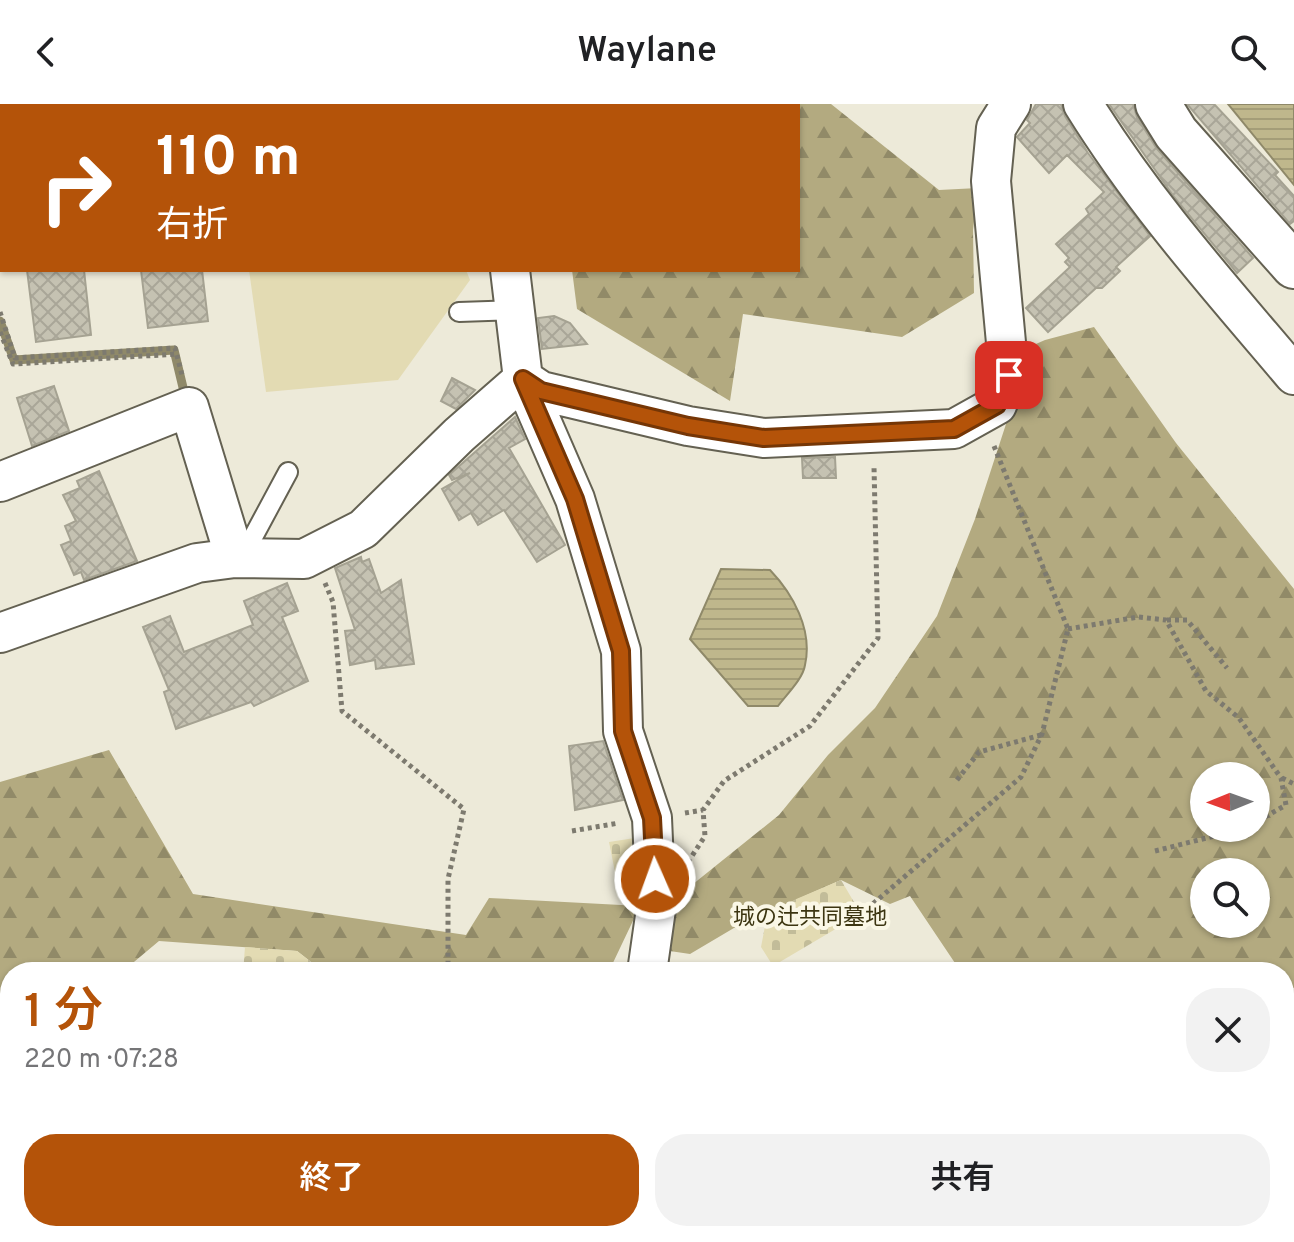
<!DOCTYPE html>
<html lang="ja">
<head>
<meta charset="utf-8">
<style>
	body { margin:0; font-family:Overpass,"Noto Sans JP",sans-serif; background:#f2f2f2; color:#202124; height:100vh; display:flex; flex-direction:column; font-size:30px; white-space:nowrap }
	* { box-sizing:border-box; margin:0 }
	p { font-size:26px; color:#757577 }
	.icon { flex:none; width:44px; height:44px; fill:none; stroke:currentColor; stroke-width:2; stroke-linecap:round; stroke-linejoin:round }
	.map { position:relative; flex:1; overflow:hidden }
	.panel { position:absolute; left:0px; top:858px; width:1294px; height:280px; display:flex; flex-direction:column; background:#fff; border-radius:32px 32px 0 0; box-shadow:0 2px 6px #0004 }
	.panel>* { flex:none }
	.banner { position:absolute; left:0px; top:0px; width:800px; height:168px; box-shadow:0 2px 6px #0004; background:#b45309; color:#fff; overflow:hidden }
	.needle { width:52px; rotate:269deg }
	.tools { position:absolute; left:1190px; top:658px; display:grid; gap:16px }
	.tools a { display:grid; place-items:center; width:80px; height:80px; border-radius:50%; background:#fff; box-shadow:0 2px 6px #0004; font-size:40px }
	.pin { position:absolute; display:grid; place-items:center; width:68px; height:68px; color:#fff; margin:-34px; border-radius:16px; box-shadow:0 4px 12px #0006 }
	.me { position:absolute; width:88px; margin:-44px; rotate:358deg; stroke-linejoin:round; filter:drop-shadow(0 0 6px #0008) }
	.turn { display:flex; align-items:center; gap:28px; height:168px; padding:0 24px; font-size:36px }
	.turn .icon { width:104px; height:104px; stroke-width:2.5 }
	.turn b { display:block; font-size:56px; line-height:68px }
	.round { display:grid; place-items:center; flex:none; width:84px; height:84px; border-radius:32px; background:#f2f2f2 }
	.headline { display:flex; align-items:center; justify-content:space-between; height:136px; padding:0 24px }
	h1 { font-size:48px; font-weight:600; line-height:60px; color:#b45309 }
	.button { display:flex; gap:16px; margin-top:auto; padding:16px 24px }
	.button a { flex:1; height:92px; border-radius:32px; background:#b45309; color:#fff; font-size:32px; font-weight:600; line-height:92px; text-align:center }
	.button a+a { background:#f2f2f2; color:#202124 }
	header { display:flex; justify-content:space-between; align-items:center; height:104px; padding:0 24px; background:#fff; font-size:36px; font-weight:600 }
	.map>svg:first-child { display:block }
</style>
</head>
<body>
<header><svg class="icon" aria-label="back" viewBox="0 0 24 24"><path d="M15 5l-7 7 7 7"/></svg>Waylane<svg class="icon" aria-label="search" viewBox="0 0 24 24"><circle cx="10" cy="10" r="6"/><path d="M15 15l6 6"/></svg></header>
<div class="map">
<svg width="1294" height="1138" viewBox="0 0 1294 1138">
	<defs>
		<pattern id="forest-firs" width="22" height="20" patternUnits="userSpaceOnUse" patternTransform="scale(2)"><rect width="22" height="20" fill="#b3aa80"/><path d="M5 1l3.5 6h-7zM16 11l3.5 6h-7z" fill="#918a68"/></pattern>
		<pattern id="cemetery-stones" width="16" height="16" patternUnits="userSpaceOnUse" patternTransform="scale(2)"><rect width="16" height="16" fill="#e3dbb3"/><path d="M2 7V4a2 2 0 0 1 4 0v3zM10 15v-3a2 2 0 0 1 4 0v3z" fill="#c2bc99"/></pattern>
		<pattern id="water-rules" width="6" height="5" patternUnits="userSpaceOnUse" patternTransform="scale(2)"><rect width="6" height="5" fill="#bfb78c"/><path d="M0 2.5h6" fill="none" stroke="#a49d78"/></pattern>
		<pattern id="building-cross-hatch" width="8" height="8" patternUnits="userSpaceOnUse" patternTransform="scale(2)"><rect width="8" height="8" fill="#c5c2b2"/><path d="M0 0l8 8M0 8l8-8" fill="none" stroke="#a9a698"/></pattern>
	</defs>
	<rect width="100%" height="100%" fill="#edead9"/>
	<path fill="url(#forest-firs)" fill-rule="evenodd" d="M548,0H831L939,86L978,84L973,126L974,189L902,233L743,210L730,297L577,205L572,166H798V2Z
		M1094,223L1176,339L1294,485V884H1284V868H961L910,792L890,800L841,776L739,821L690,850L663,846L667,801L779,711L828,651L875,604L937,512L975,415L1024,265L1020,247L1045,236ZM1204,672H1256V724H1204ZM1204,768H1256V820H1204Z
		M109,646L193,790L466,831L489,794L640,802L611,863L569,868H324L297,847L159,837L122,868H10V914L0,916V678Z
		M92,1128H436L433,1138H80Z"/>
	<path fill="url(#cemetery-stones)" d="M641,733L648,782L619,788L609,738Z
		M841,776L861,810L773,862L761,843L766,817L794,796Z
		M245,843L297,847L324,868H243Z"/>
	<path fill="#e3dbb3" d="M249,166H466L470,176L398,276L266,288Z"/>
	<path fill="url(#water-rules)" stroke="#8f8969" stroke-width="2" d="M1228,0H1294V81Z
		M721,465L770,466C793,490 813,526 805,561C803,575 786,591 778,602H748L690,535Z
		M1294,996V1138H985L1003,1128H1284V997Z"/>
	<g fill="none" stroke-linecap="round" stroke-linejoin="round">
		<path stroke="#8f8969" stroke-width="9" d="M0,217L14,256L174,246L186,296"/>
	</g>
	<path fill="url(#building-cross-hatch)" stroke="#a5a292" stroke-width="2" d="M1036,0H1061L1065,12L1088,49L1150,132L1116,163L1120,167L1102,184H1096L1048,228L1026,204L1070,163L1065,158L1069,154L1056,140L1089,110L1086,105L1104,88L1067,51L1049,69L1017,33L1030,19L1027,16Z
		M1109,0H1133L1137,13L1157,45L1253,154L1237,169L1174,93Z
		M1187,0H1214L1278,68L1275,71L1294,92V117L1290,120Z
		M27,166H84L91,231L36,238Z
		M141,166H202L208,217L148,224Z
		M554,212L570,219L587,240L542,245L538,214Z
		M452,274L475,286L456,305L441,297Z
		M54,282L69,327L32,342L17,294Z
		M515,313L525,335L509,344L565,441L537,458L504,406L478,421L471,409L459,416L442,385L470,369L452,376L449,371Z
		M835,353L836,374H803L802,354Z
		M99,367L137,457L84,476L81,468L74,471L61,441L71,437L65,422L76,417L63,391L80,384L77,377Z
		M361,453L362,458L369,455L381,489L401,476L414,560L376,565L375,556L350,561L345,527L355,526L335,464Z
		M287,479L298,507L282,513L308,577L254,602L251,598L176,625L164,588L169,586L143,523L170,512L184,548L253,521L244,497Z
		M603,637L623,696L575,706L569,642Z"/>
	<g fill="none" stroke-linecap="round" stroke-linejoin="round">
		<defs>
			<path id="service" d="M459,208L516,206
				M237,452L252,435L288,368"/>
			<path id="minor" d="M462,0L463,2
				M1083,0C1145,100 1218,181 1294,271
				M510,166L523,275L575,395L621,547L623,627L652,714L656,805L647,868
				M523,275L541,287L688,322L764,334L954,325L997,301L1009,271L991,77L996,24L1011,0
				M0,378L189,303L235,454
				M0,529L197,459L235,454L304,455L363,425L459,331L523,275
				M70,1138L80,1128
				M566,1138L592,1128"/>
			<path id="secondary" d="M1158,0L1176,29L1294,162
				M1284,926L1294,923
				M845,1138L860,1128"/>
		</defs>
		<use href="#service" stroke="#646152" stroke-width="22"/>
		<use href="#minor" stroke="#646152" stroke-width="42"/>
		<use href="#secondary" stroke="#646152" stroke-width="48"/>
		<path stroke="#7d7a6f" stroke-width="5" stroke-dasharray="4 4" stroke-linecap="butt" d="M0,208L15,254L175,244L182,271
			M0,228L13,260L177,250
			M325,479L333,498L342,607L464,705L448,775V868
			M1167,516H1187L1227,564
			M1068,525L1138,513L1166,516L1206,587L1239,614L1281,674L1286,701L1256,718
			M1282,674L1294,680
			M957,676L979,648L1041,631
			M685,709L703,706
			M572,727L619,719
			M1155,747L1246,724
			M688,758L705,732L703,706L724,677L810,622L878,534L874,363
			M861,810L1021,673L1042,630L1068,525L994,342
			M630,1133L655,1128
			M623,1137H628L631,1128
			M227,1138L230,1128"/>
		<use href="#service" stroke="#fff" stroke-width="18"/>
		<use href="#minor" stroke="#fff" stroke-width="38"/>
		<use href="#secondary" stroke="#fff" stroke-width="44"/>
	</g>
	<g fill="none" stroke-linecap="round" stroke-linejoin="round">
		<defs>
			<path id="route" d="M655,775L652,714L623,627L621,547L575,395L523,275L541,287L688,322L764,334L954,325L997,301L1009,271"/>
		</defs>
		<use href="#route" stroke="#753606" stroke-width="20"/>
		<use href="#route" stroke="#b45309" stroke-width="14"/>
	</g>
	<g text-anchor="middle" dominant-baseline="central" stroke-width="8" stroke-linejoin="round" paint-order="stroke">
		<g font-size="22" fill="#3c3511" stroke="#faf7e6">
			<text x="810" y="814">城の辻共同墓地</text>
		</g>
	</g>
</svg>
<div class="tools">
<a><svg class="needle" viewBox="-14 -14 28 28"><path d="M0-13l5 13h-10z" fill="#e53935"/><path d="M0 13l5-13h-10z" fill="#757577"/></svg></a>
<a><svg class="icon" aria-label="search" viewBox="0 0 24 24"><circle cx="10" cy="10" r="6"/><path d="M15 15l6 6"/></svg></a>
</div>
<div class="pin" style="left:1009px;top:271px;background:#d93025"><svg class="icon" aria-label="arrive" viewBox="0 0 24 24"><path d="M6 21V4h12l-3 4 3 4H6"/></svg></div>
<svg class="me" style="left:655px;top:775px" viewBox="-20 -20 40 40"><circle r="17" fill="#b45309" stroke="#fff" stroke-width="3"/><path d="M0-11L8 9 0 5-8 9z" fill="#fff"/></svg>
<div class="banner">
<div class="turn"><svg class="icon" aria-label="right" viewBox="0 0 24 24"><path d="M7 20v-9h11M14 6l5 5-5 5"/></svg><div><b>110 m</b>右折</div></div>
</div>
<section class="panel">
<div class="headline"><div><h1>1 分</h1><p>220 m · 07:28</p></div><a class="round"><svg class="icon" aria-label="close" viewBox="0 0 24 24"><path d="M6 6l12 12M18 6L6 18"/></svg></a></div>
<div class="button"><a>終了</a><a>共有</a></div>
</section>
</div>
</body>
</html>
